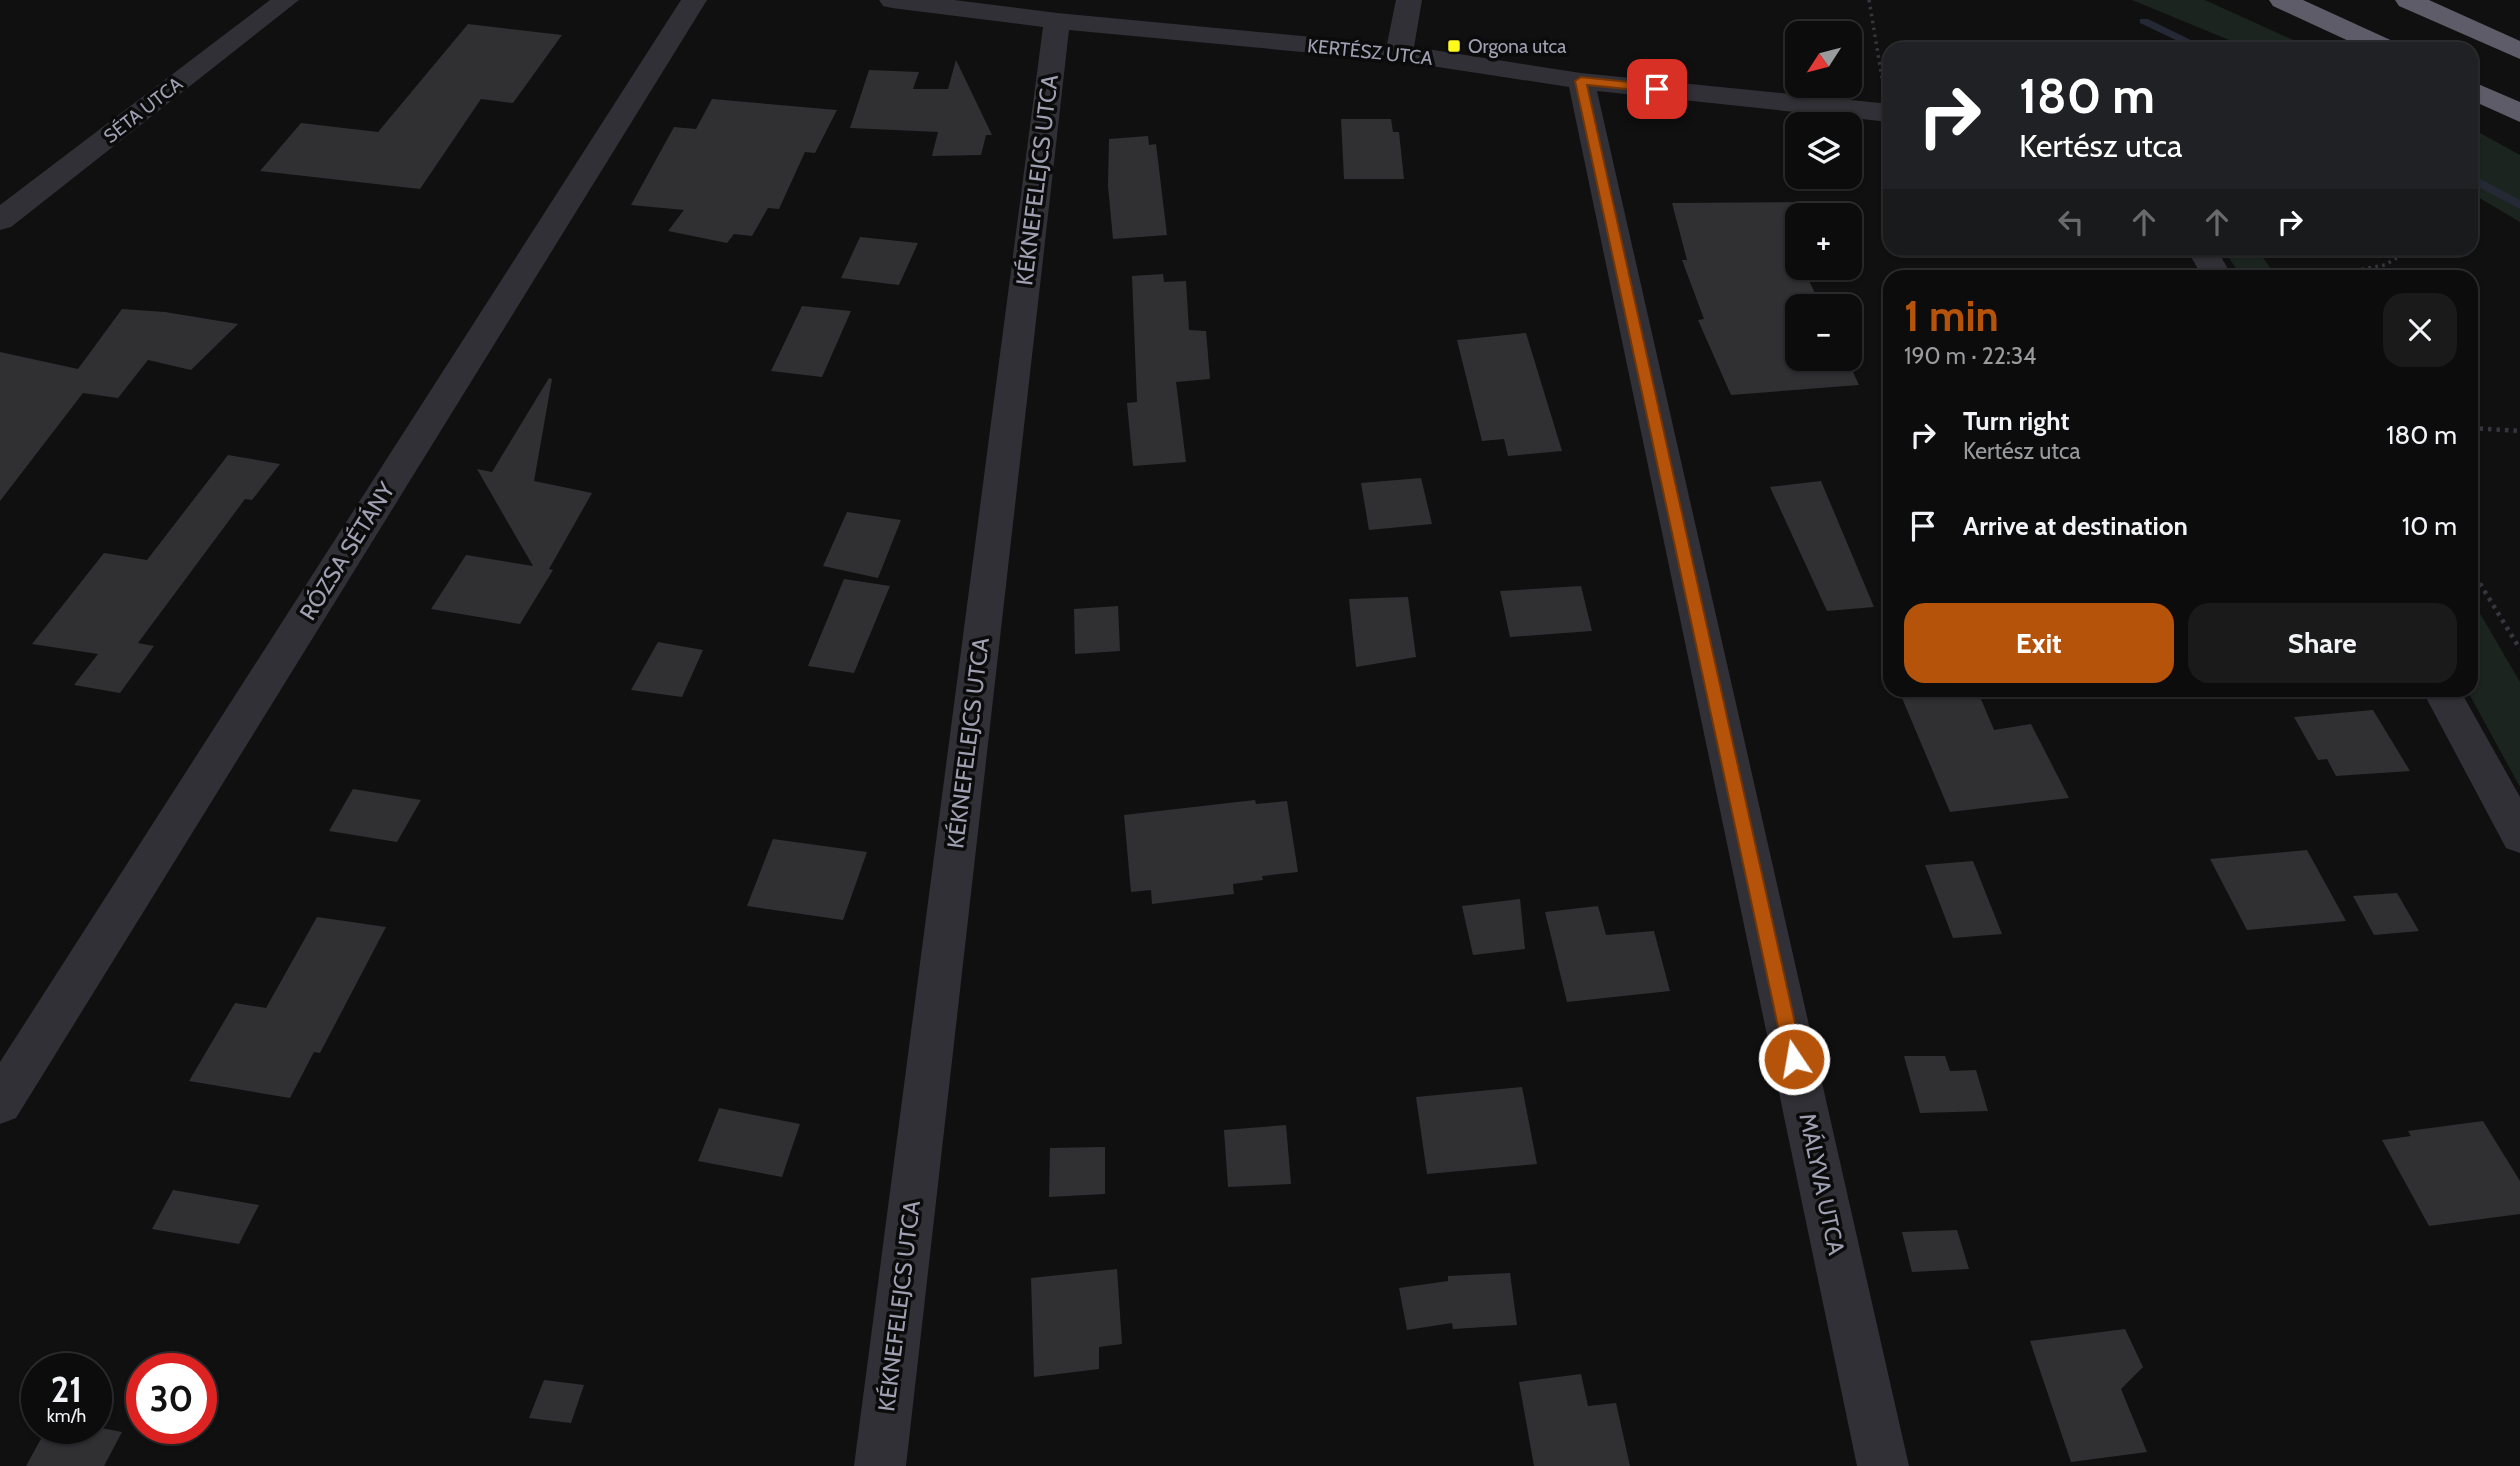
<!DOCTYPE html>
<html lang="en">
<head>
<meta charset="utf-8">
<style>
	body { margin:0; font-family:Cabin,sans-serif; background:#1a1a1b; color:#f1f3f6; height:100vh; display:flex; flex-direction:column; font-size:26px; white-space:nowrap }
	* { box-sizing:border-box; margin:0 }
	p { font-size:23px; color:#9a9b9d }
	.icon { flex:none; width:38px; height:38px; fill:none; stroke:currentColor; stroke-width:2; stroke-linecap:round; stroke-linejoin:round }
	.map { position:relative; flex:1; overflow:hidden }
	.panel { position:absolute; left:1883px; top:270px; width:595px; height:427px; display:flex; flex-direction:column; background:#0c0c0d; border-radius:21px; box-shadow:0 2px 5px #0004,0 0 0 2px #2c2c2e }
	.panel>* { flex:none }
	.guide { position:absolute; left:1883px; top:42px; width:595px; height:214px; border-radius:21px; box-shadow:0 2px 5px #0004,0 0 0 2px #2c2c2e; background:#202124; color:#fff; overflow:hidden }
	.needle { width:46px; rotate:234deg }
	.fabs { position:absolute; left:1785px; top:21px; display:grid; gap:14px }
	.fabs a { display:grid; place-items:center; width:77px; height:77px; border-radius:14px; background:#0c0c0d; box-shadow:0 2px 5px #0004,0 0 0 2px #2c2c2e; font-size:35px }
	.speed { position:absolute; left:21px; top:1353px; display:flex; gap:14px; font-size:35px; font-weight:700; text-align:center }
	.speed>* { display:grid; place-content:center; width:91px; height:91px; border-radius:50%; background:#0c0c0d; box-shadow:0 2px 5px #0004,0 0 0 2px #2c2c2e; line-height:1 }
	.speed small { font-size:18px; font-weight:400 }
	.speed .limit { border:10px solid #d22; background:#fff; color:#111 }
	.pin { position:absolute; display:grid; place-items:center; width:60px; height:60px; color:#fff; margin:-30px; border-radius:14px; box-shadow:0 4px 10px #0006 }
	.me { position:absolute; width:77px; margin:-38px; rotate:348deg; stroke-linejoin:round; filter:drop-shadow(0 0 5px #0008) }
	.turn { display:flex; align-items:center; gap:24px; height:147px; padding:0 21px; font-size:32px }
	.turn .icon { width:91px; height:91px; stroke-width:2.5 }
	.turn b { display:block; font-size:49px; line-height:60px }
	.lanes { display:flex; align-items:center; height:66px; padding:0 21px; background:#0003; justify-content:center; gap:35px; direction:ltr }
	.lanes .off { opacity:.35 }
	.round { display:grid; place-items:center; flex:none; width:74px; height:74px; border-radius:21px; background:#1a1a1b }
	.overview { display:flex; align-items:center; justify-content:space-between; height:119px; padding:0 21px }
	h1 { font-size:42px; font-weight:700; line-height:52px; color:#b45309 }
	.primary-button { display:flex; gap:14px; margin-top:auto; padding:14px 21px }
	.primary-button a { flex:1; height:80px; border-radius:21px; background:#b45309; color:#fff; font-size:28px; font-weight:700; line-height:80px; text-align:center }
	.primary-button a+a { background:#1a1a1b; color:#f1f3f6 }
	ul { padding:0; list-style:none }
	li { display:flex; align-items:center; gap:21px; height:91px; padding:0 21px }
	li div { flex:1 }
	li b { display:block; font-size:26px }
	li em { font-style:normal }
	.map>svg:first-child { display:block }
</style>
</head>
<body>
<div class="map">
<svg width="2520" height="1466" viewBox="0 0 2520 1466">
	<rect width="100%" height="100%" fill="#101011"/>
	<path fill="#1c241f" d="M2132,0H2205L2313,49H2251Z
		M2471,128L2520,155V222L2471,193Z
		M2223,249H2257L2276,276H2241Z
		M2471,598L2520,682V787L2467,690H2471Z"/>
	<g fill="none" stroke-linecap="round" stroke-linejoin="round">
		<path fill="#252935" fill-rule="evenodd" d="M2140,19H2148L2209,49H2195L2140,23Z
			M2471,174L2520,200V209L2471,183Z"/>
	</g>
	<path fill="#303033" d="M468,24L562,35L513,103L481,99L420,189L260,171L301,123L378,132Z
		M956,60L992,135H986L981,155L932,156L938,132L850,128L869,70L919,72L913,89H948Z
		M712,99L837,110L815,153L805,152L779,209L768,208L752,236L734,234L727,243L668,231L684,210L631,205L674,127L696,129Z
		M1341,119H1391L1393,132H1399L1404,179H1344Z
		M1148,136L1149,145L1156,144L1167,235L1113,239L1108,186L1109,139Z
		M1840,202L1845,215H1797V268H1803L1821,306H1797V359H1847L1859,385L1731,395L1698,320L1704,319L1682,260H1687L1672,203Z
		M860,237L918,243L899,285L841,278Z
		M1163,274L1164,282L1186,281L1189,330L1206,331L1210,379L1176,382L1186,462L1133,466L1127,403L1137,402L1132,276Z
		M802,306L851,311L822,377L771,371Z
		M122,309L165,312L238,324L191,370L148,360L118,398L83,393L0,501V352L78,369Z
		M1526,333L1562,451L1508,456L1504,439L1482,441L1457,340Z
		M549,378L552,379L534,481L592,493L549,569L553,570L520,624L431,609L466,555L533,566L477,469L492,472Z
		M228,455L280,464L252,500L245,499L138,643L154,646L120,693L74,685L98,654L32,644L104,553L147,560Z
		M1421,478L1432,524L1369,530L1361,483Z
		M1821,481L1874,607L1827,611L1770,487Z
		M847,512L901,520L878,578L823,566Z
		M844,579L890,586L854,673L808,666Z
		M1581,586L1592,631L1510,637L1500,591Z
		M1408,597L1416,657L1356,667L1349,599Z
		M1118,606L1120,651L1075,654L1074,609Z
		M658,642L703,650L682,697L631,690Z
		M1978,692L1994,730L2031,724L2069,798L1950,812L1902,698Z
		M2373,710L2410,771L2336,776L2327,759L2318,760L2294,717Z
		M353,789L421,800L397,842L329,831Z
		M1255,800L1256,804L1287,801L1298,872L1262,876L1263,880L1233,884L1234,894L1152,904L1151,890L1131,892L1124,815Z
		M773,839L867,852L843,920L747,906Z
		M2307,850L2346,921L2247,930L2210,859Z
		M1973,861L2002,934L1953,938L1925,865Z
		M2397,893L2419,931L2374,935L2353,896Z
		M1520,899L1525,949L1473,955L1462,906Z
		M1598,906L1606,935L1654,931L1670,991L1567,1002L1545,912Z
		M317,917L386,927L320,1053L314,1052L290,1098L189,1081L235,1003L266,1008Z
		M1904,1056H1945L1950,1071L1976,1070L1988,1111L1920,1113Z
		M1522,1087L1537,1164L1427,1174L1416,1097Z
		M719,1108L800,1124L782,1177L698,1161Z
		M2483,1121L2520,1181V1214L2429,1226L2382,1140L2411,1136L2408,1131Z
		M1286,1125L1291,1184L1228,1187L1224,1130Z
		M1105,1147V1194L1049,1197L1050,1148Z
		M173,1190L259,1205L239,1244L152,1229Z
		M1957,1230L1969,1269L1912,1272L1902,1232Z
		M1117,1269L1122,1344L1099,1347V1369L1034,1377L1031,1278Z
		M1510,1273L1517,1325L1453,1329L1452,1323L1407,1330L1399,1288L1448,1281V1276Z
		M2125,1329L2143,1367L2121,1389L2147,1452L2071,1462L2030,1341Z
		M1581,1374L1588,1406L1616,1403L1630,1466H1534L1519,1382Z
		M544,1380L584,1385L571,1423L529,1418Z
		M96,1427L122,1432L104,1466H26L47,1428Z"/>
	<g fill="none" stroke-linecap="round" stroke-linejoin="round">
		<path stroke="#37363e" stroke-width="3.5" stroke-dasharray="2.5 4.5" stroke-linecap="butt" d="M1869,0L1882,78
			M2334,274L2385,265L2413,248"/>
		<path stroke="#37363e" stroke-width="4.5" stroke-dasharray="3.5 5" stroke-linecap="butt" d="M2471,428L2520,431
			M2471,569L2520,649"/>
		<path fill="#313036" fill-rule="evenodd" d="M270,0H299L11,227L0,230V205Z
			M681,0H707L16,1118L0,1124V1062Z
			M879,0H954L1057,13L1387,44L1396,0H1422L1414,47L1581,73L1890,104V122L1597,91L1909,1466H1857L1569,87L1399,61L1069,30L906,1466H854L1043,27L892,8L883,6Z
			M2186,248H2216L2232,276H2202Z
			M2422,690H2460L2520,797V853L2506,848Z"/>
		<path fill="#5d5c68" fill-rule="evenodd" d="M2269,0H2303L2397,43L2401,49H2366L2273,6Z
			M2395,0H2429L2520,41V59L2399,6Z
			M2471,81L2520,102V122L2471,100Z"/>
	</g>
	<path fill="#b45309" stroke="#753606" stroke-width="2" d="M1581,77L1657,85L1663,89L1657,92L1587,85L1803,1059L1801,1065L1794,1067L1788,1065L1785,1059L1575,81Z"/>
	<rect fill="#fffa1a" stroke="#0b0b0c" stroke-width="2.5" x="1447" y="39" width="14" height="14" rx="3.5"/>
	<g text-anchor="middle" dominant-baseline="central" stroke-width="7" stroke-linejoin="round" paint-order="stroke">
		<g font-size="19" fill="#a0a0b3" stroke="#0b0b0c" text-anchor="start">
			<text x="1468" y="46">Orgona utca</text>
		</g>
		<g font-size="19" fill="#a0a0b3" stroke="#0b0b0c">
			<text transform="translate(1370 52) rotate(6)">KERTÉSZ UTCA</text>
			<text transform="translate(143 110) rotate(-38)">SÉTA UTCA</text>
		</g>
		<g font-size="23" fill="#a0a0b3" stroke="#0b0b0c">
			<text transform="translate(1037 180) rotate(-83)">KÉKNEFELEJCS UTCA</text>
			<text transform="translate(347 551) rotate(-58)">RÓZSA SÉTÁNY</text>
			<text transform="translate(968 743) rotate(-83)">KÉKNEFELEJCS UTCA</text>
			<text transform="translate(1822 1184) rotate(78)">MÁLYVA UTCA</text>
			<text transform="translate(899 1306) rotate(-83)">KÉKNEFELEJCS UTCA</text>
		</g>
	</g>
</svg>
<div class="fabs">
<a><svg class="needle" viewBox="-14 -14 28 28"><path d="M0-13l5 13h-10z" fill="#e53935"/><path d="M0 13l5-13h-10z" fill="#9a9b9d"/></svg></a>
<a><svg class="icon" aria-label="layers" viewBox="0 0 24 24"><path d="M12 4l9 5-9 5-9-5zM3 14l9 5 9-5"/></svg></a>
<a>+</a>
<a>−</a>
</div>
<div class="speed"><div>21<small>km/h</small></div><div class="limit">30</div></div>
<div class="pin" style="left:1657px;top:89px;background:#d93025"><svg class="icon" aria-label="arrive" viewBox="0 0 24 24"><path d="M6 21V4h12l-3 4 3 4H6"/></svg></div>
<svg class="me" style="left:1794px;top:1059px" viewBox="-20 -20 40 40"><circle r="17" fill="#b45309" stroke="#fff" stroke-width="3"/><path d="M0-11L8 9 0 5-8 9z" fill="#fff"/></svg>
<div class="guide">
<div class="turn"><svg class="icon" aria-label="right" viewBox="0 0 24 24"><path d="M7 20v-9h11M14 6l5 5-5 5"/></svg><div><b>180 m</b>Kertész utca</div></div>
<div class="lanes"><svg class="icon off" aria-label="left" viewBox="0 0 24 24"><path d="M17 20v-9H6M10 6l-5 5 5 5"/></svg><svg class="icon off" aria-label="ahead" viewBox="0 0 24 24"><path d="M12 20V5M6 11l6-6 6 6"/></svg><svg class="icon off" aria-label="ahead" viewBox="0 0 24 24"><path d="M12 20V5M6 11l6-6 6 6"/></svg><svg class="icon" aria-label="right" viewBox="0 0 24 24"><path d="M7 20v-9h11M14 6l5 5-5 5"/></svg></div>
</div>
<section class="panel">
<div class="overview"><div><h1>1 min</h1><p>190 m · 22:34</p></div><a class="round"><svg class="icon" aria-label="close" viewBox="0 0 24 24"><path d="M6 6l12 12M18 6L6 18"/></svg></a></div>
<ul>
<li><svg class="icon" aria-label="right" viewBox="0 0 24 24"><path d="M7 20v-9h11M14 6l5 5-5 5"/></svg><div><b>Turn right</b><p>Kertész utca</p></div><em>180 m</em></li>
<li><svg class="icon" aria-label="arrive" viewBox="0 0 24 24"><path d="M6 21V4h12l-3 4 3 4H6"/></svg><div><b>Arrive at destination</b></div><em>10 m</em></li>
</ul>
<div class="primary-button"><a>Exit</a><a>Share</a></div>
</section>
</div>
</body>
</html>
